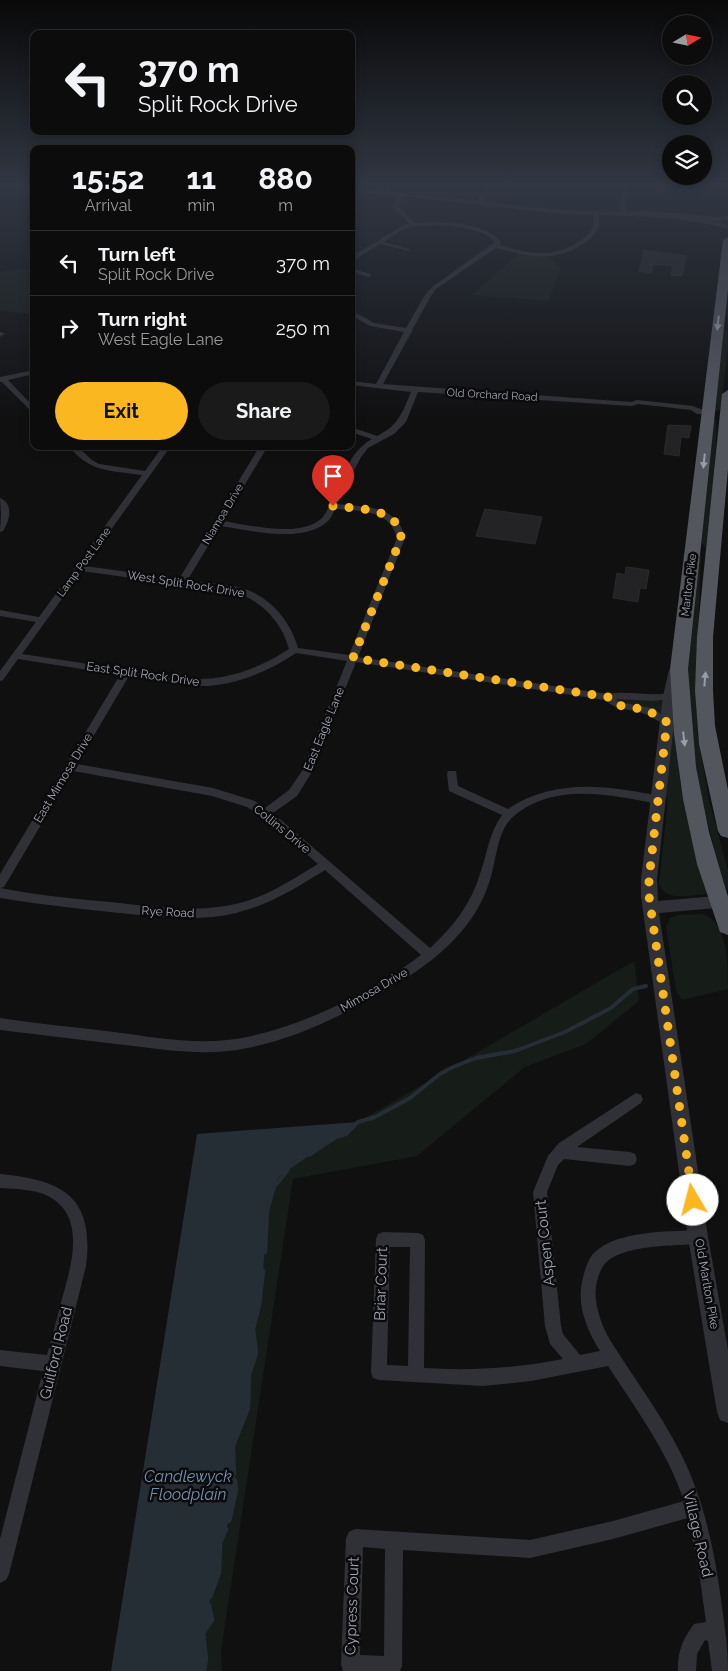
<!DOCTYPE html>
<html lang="en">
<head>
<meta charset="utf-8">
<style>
	body { margin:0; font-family:Raleway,sans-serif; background:#1a1a1b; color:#f1f3f6; height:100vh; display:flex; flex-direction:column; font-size:19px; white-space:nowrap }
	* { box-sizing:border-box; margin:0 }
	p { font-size:16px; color:#9a9b9d }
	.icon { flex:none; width:28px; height:28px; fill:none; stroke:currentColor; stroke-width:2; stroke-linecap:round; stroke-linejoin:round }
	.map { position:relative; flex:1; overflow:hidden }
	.sheet { position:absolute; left:30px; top:145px; width:325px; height:305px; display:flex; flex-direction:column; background:#0c0c0d; border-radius:10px; box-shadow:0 2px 12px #0003,0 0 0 1px #2c2c2e }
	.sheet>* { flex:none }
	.hud { position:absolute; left:30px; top:30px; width:325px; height:105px; border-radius:10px; box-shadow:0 2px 12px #0003,0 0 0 1px #2c2c2e; background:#0c0c0d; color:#f1f3f6; overflow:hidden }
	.needle { width:32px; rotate:80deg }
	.fabs { position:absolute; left:662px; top:15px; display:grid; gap:10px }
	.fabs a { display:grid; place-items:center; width:50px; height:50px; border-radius:50%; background:#0c0c0d; box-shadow:0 2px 12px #0003,0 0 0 1px #2c2c2e; font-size:25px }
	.pin { position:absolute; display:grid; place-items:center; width:42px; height:42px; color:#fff; margin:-51px -21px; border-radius:50% 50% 50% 0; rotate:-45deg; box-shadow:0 0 5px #0007 }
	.pin .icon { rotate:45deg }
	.me { position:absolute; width:55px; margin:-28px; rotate:352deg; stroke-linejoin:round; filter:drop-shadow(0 0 4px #0008) }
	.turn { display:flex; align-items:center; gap:18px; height:105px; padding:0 25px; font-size:22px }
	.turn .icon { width:65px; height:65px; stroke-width:2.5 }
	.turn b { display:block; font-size:35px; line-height:42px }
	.eta { display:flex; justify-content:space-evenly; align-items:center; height:85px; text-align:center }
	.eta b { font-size:30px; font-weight:700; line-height:35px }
	.primary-button { display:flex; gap:10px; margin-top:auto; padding:10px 25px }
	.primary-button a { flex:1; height:58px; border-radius:30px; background:#fab71f; color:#111; font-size:20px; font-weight:700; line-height:58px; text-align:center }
	.primary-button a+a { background:#1a1a1b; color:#f1f3f6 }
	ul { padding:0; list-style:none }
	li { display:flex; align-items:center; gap:15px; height:65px; padding:0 25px; border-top:1px solid #2c2c2e }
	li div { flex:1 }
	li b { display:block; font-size:19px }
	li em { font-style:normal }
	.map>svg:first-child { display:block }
</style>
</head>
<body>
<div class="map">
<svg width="728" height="1671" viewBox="0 0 728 1671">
	<rect width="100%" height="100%" fill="#101011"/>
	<path fill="#161c17" d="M520,252L548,256L561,269L548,301L472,295Z
		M21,269L34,271V314L0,311V272Z
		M727,330L728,346L721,409L715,411L714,410L723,332Z
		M714,419L717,421L715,475L706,548L699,541Z
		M699,550L701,557L696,689L698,737L709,800L728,870V890L725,886C702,806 683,730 687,645C688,614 695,582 699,550Z
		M670,696L667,721C647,706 626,713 608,697Z
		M673,724L681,788L707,894C691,895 666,902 659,884L668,800L663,794Z
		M703,914C728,922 728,965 728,989L682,1000L676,991L666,927L670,918L678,915Z
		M634,961L639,1001L586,1044L525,1067L417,1156L293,1179L221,1651L222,1671H204L206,1659L203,1633L209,1624L212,1616L209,1606L210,1598L217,1582L220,1543L230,1520L236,1484L233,1446L248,1408L249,1374L256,1353L253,1329L266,1217L273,1187L279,1177L290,1169L336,1137L346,1134L358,1122Z"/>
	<path fill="#262e35" d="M358,1122L346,1134L336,1137L290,1169L279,1177L273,1187L266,1217L263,1275L253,1329L256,1353L249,1374L248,1408L233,1446L236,1490L230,1520L220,1543L219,1573L210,1598L209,1606L212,1620L203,1633L206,1659L204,1671H111L197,1134Z"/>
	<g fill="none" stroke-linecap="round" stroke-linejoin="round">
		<path stroke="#262e35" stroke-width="4" d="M309,1155L336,1137L346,1134L358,1122L375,1117L410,1098L440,1074L453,1067L476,1058L515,1051L565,1032L611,1008L633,989L646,986
			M267,1211L274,1187L288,1170"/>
		<path stroke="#262e35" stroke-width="4.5" d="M265,1252L267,1210
			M234,1474L233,1446L248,1408L249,1374L256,1353L253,1329L259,1305L263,1271
			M229,1521L236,1490L235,1480
			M210,1597L219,1573L220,1543L226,1529
			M204,1671L206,1659L203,1633L212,1620L209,1605"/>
	</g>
	<path fill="#232325" stroke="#2a292d" d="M644,250L686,256L682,276L671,275L673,266L653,264L651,273L639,271Z
		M668,425L691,426L689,438L681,437L679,456L664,454Z
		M485,509L542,517L535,544L476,536Z
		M626,567L649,570L646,589L640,588L638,602L613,598L617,573L625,575Z"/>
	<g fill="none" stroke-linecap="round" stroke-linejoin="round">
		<path fill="#303136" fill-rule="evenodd" d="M390,185H396L390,192L477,201L486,185H491L483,202L563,210L622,212L619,204L624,185H630L625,204L628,212L646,211L718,217L728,216V220L718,221L677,217L715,221L728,225V229C688,218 640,216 599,215C600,228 597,234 587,241C556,264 530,257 496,248L436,289L431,296L412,330L413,331L411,333L383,384L631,402L637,400L693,406L703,410V414H697L691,410L638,404L632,406L418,392L406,422L394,434L368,448L361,457L337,504C365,507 398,505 405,538L358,657L608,694C629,690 649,697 670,693L675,696L674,698L654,701L616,699L620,702L651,708L672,721L671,723C661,726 654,717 645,714C629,707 620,713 605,700L356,662L312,772L297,796L273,813L430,948C453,927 471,904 480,874C487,854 489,833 502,815L449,791L447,774L448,771H456L458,786L508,809C547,782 594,784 639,792C646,794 659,794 663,800L658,804C612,795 556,782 515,815C496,830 497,861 489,883C483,901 473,919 460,933C435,962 403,981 370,999C326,1024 279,1045 228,1051C191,1055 153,1048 116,1044C77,1039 39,1035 0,1030V1018C38,1024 76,1027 114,1032C151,1037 190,1044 227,1040C291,1033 371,993 421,955L325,870C296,888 269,905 236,913C195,923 151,916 110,912C73,908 37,904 0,898V874L120,675L18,659L3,680L0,681V671L36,622L0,616V610L39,617L142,475C108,470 92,473 68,446H77L92,460L99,464L145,471L163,446H171L85,566L179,579L260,446H268L223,521C249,525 299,538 321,519C328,513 340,481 345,471C352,457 358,447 372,439L351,432V427L377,436C399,425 402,413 411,392L351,385V381L376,384L404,332L370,326L351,315V310L374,323L406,328L425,295L432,287L495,242C483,225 427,222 408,228C400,230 392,237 384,242L409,249V251L380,244L351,262V257L402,226L410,224L395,210L393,205L399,196L351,191V187L385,191ZM404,196L563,214L593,215C595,228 591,233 581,240C553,260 529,253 499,245L501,242C485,221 440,221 415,223L400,208L399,205ZM335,509C359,511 390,509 397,538L349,655L298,648C291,622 271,598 245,589C227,583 206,583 187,581L220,526C251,530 301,544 327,522C331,519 333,513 335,509ZM82,571L239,593C264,604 282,623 289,649C257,670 220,683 182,678L22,654ZM296,653L347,661L302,771L289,790L265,808L255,801L213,788L77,764L129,676C152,679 175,685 198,686C232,687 268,672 296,653ZM73,771L212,796L247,807L272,824L318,864C296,877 274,892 250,900C205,915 156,907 110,902C73,899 37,895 0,888L4,887Z
			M351,268L370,274L371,275L368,277L351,272Z
			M0,332L4,333L5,334L0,337Z
			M34,370V374L8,380L34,407V414L2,382H0V377Z
			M0,498C14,504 10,520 3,531L0,532L1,514Z
			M636,1093L641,1095L643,1099L641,1103L577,1147L630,1152L635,1154L637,1159L635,1164L630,1166L564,1159L558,1165L547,1192L561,1326L563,1334L580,1355L600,1351C587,1330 577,1307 582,1282C584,1273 587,1260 594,1253C617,1230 667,1232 698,1230L703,1232L705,1237L703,1242L698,1244C674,1246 615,1244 602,1268C589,1291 598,1319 610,1340C633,1377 660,1412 680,1452C705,1501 715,1553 722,1607C725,1628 728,1649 728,1671H712L708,1641L705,1640L697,1654L696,1671H678C677,1653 683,1638 694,1624L706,1622L699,1572L688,1518L613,1539L530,1558L403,1550L402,1666L400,1671H343L341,1664L346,1538L349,1532L355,1529L530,1540L613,1521L684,1501C668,1452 636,1409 608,1366L531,1381L483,1386L379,1380L373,1378L371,1372L376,1239L378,1234L383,1232L418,1233L423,1235L425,1240L424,1368C472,1371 516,1368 563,1359L550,1344L545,1326L533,1192L548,1156L559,1143ZM390,1247H410L408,1366L387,1365ZM363,1547L385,1549L384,1656L360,1655Z
			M0,1174C62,1180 95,1196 86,1266L9,1574L6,1580L0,1583V1539L43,1371L0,1366V1350L47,1355C52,1337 57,1318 62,1299C71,1266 88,1215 46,1195C32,1189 15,1189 0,1188Z"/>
		<path fill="#303136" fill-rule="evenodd" d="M676,666L683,670L677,696L657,879L658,901L728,895V907L659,913L708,1237L728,1350V1423L720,1420L717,1412L688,1237L641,896V879L663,696L669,670Z"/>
		<path fill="#54565e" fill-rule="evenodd" d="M728,237V289L688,669L696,767L709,832L728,897V935L720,932L697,864L683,799L674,734L670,669L723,240Z
			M728,390V469L713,637V690L715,726L728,790V838L721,836L718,831L699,744L695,690L697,637L722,394Z"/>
	</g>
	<defs><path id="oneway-solid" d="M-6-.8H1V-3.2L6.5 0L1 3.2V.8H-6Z" transform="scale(1.25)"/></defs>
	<g fill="#989daa">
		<use href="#oneway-solid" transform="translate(718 323) rotate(96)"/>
		<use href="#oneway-solid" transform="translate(704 461) rotate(96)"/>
		<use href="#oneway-solid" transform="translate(705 679) rotate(-85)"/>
		<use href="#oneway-solid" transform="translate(684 739) rotate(83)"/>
	</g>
	<linearGradient id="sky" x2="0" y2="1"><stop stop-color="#090909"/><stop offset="0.44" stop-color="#313743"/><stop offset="1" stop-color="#313743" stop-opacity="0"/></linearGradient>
	<rect width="728" height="419" fill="url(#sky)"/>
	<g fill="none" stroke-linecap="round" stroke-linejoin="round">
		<path stroke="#fab71f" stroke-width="9" stroke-dasharray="0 16.2" d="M333,506C357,509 400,507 401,538L353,658L608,697L617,705L647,710L667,722L649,879V896L693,1200"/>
	</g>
	<g text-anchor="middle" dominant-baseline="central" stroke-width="5" stroke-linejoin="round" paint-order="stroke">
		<g font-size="11" fill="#a0a5b3" stroke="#0b0b0c">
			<text transform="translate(492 395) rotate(3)">Old Orchard Road</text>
			<text transform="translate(223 514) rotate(-59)">Niamoa Drive</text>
			<text transform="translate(84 562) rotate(-54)">Lamp Post Lane</text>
			<text transform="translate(689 585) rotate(-83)">Marlton Pike</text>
		</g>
		<g font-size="12" fill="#a0a5b3" stroke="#0b0b0c">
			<text transform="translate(186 584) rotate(9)">West Split Rock Drive</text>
			<text transform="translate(143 674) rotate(8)">East Split Rock Drive</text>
			<text transform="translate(324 729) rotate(-68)">East Eagle Lane</text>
			<text transform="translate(63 778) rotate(-59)">East Mimosa Drive</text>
			<text transform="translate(282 829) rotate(39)">Collins Drive</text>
			<text transform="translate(168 912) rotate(3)">Rye Road</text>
			<text transform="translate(374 990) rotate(-30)">Mimosa Drive</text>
			<text transform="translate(707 1284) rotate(80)">Old Marlton Pike</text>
		</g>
		<g font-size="15" fill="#a0a5b3" stroke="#0b0b0c">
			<text transform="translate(545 1243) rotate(-96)">Aspen Court</text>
			<text transform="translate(381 1284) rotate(-88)">Briar Court</text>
			<text transform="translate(56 1353) rotate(-76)">Guilford Road</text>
			<text transform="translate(698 1534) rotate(77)">Village Road</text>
			<text transform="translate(352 1606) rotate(-88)">Cypress Court</text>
		</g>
		<g font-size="16" font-style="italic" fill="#7492b0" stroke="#0b0b0c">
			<text x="188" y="1476">Candlewyck<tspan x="188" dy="18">Floodplain</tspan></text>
		</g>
	</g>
</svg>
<div class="fabs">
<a><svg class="needle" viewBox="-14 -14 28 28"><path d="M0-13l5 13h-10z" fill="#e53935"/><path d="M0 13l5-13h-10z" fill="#9a9b9d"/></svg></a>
<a><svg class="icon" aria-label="search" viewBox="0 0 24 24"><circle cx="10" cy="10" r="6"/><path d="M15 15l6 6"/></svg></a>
<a><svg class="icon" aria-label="layers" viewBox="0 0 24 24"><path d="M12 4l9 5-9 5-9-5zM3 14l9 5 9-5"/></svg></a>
</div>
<div class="pin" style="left:333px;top:506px;background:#d93025"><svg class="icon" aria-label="arrive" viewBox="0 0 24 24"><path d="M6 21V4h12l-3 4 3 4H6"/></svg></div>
<svg class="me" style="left:693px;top:1200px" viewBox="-20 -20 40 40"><circle r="19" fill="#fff"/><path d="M0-13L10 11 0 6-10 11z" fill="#fab71f"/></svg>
<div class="hud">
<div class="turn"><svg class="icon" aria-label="left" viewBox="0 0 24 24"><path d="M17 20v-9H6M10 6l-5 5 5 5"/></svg><div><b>370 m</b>Split Rock Drive</div></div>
</div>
<section class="sheet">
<div class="eta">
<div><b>15:52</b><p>Arrival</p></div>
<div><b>11</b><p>min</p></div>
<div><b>880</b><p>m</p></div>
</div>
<ul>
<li><svg class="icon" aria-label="left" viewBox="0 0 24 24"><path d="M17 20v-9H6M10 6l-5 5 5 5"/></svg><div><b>Turn left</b><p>Split Rock Drive</p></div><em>370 m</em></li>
<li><svg class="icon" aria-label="right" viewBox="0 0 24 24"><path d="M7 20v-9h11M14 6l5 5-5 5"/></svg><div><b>Turn right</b><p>West Eagle Lane</p></div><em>250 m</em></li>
</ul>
<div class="primary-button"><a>Exit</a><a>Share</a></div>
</section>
</div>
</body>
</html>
